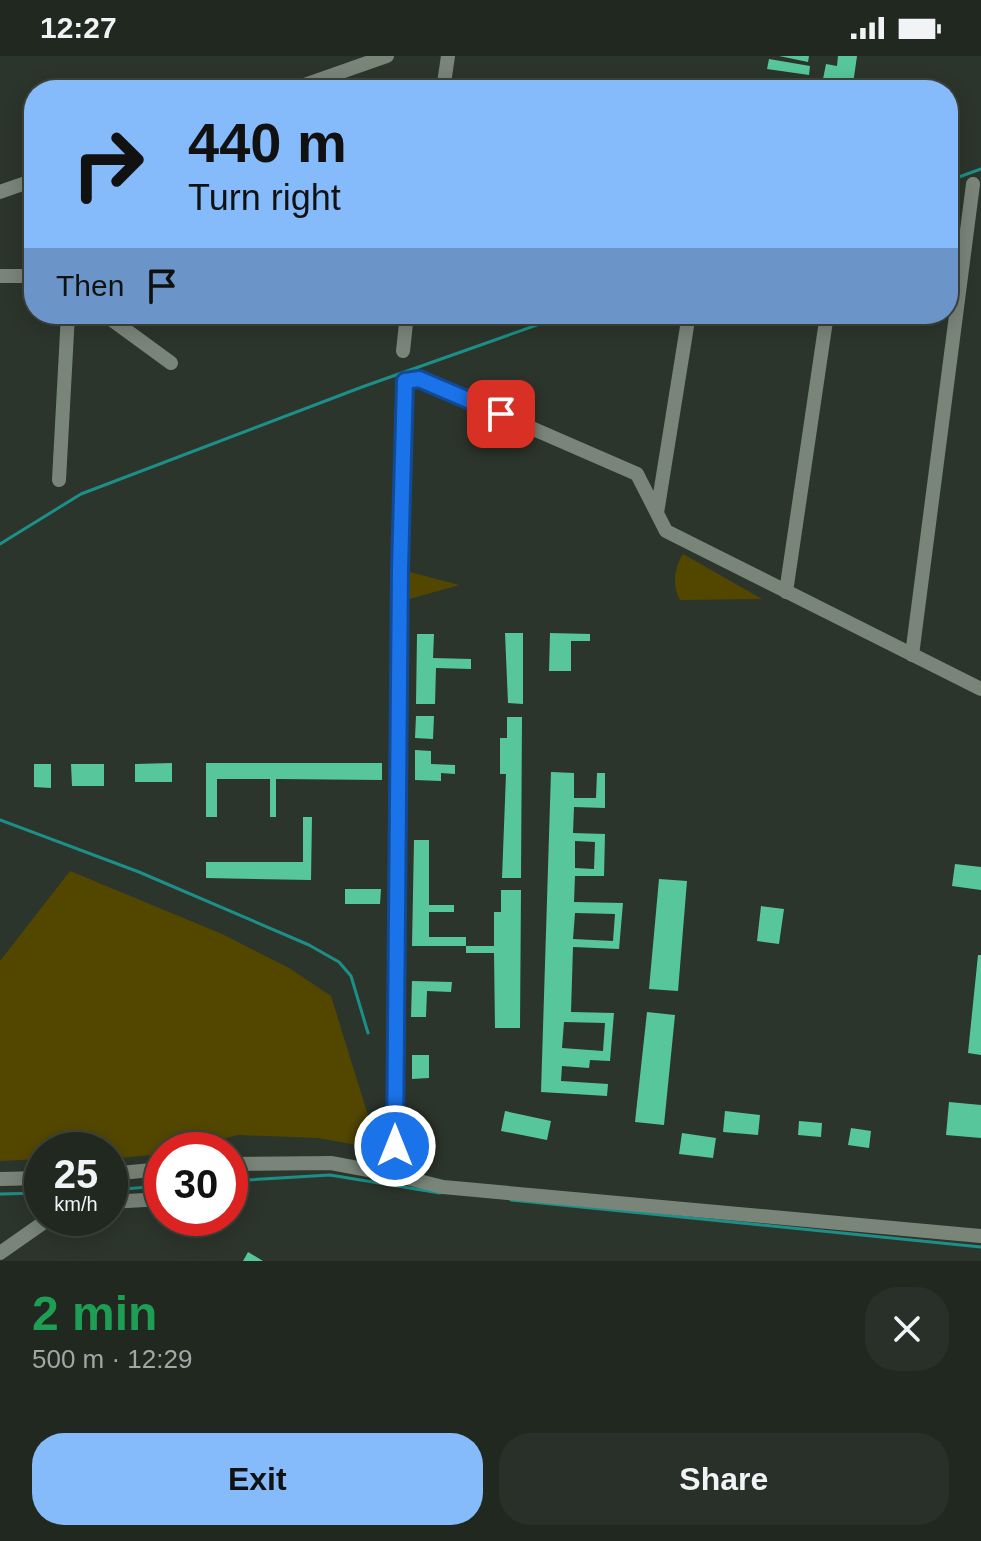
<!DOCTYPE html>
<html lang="en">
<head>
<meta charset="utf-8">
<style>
	body { margin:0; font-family:Arial,sans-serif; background:#293029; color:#f1f3f6; height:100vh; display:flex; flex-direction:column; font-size:30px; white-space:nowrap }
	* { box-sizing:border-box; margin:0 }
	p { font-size:26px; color:#a2a6a5 }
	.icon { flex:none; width:44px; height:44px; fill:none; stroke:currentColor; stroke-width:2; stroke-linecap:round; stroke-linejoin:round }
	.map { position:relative; height:1205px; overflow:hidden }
	.drawer { display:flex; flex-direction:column; background:#212820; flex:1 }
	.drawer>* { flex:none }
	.top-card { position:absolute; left:24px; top:24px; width:934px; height:244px; border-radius:32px; box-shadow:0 4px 20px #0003,0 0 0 2px #3e443e; background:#86bbfb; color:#111; overflow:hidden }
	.speed { position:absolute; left:24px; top:1076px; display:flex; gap:16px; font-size:40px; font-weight:700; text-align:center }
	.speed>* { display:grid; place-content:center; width:104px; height:104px; border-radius:50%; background:#212820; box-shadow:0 4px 20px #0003,0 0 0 2px #3e443e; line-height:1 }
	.speed small { font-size:20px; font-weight:400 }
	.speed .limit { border:12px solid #d22; background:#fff; color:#111 }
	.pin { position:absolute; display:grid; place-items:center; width:68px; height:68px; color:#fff; margin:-34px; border-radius:16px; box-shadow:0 4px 12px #0006 }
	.me { position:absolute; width:88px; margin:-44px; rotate:0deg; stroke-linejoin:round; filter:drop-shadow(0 0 6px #0008) }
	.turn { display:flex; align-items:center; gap:28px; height:168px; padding:0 32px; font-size:36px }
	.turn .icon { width:104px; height:104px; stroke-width:2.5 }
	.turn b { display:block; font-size:56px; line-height:68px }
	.then { display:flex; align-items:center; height:76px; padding:0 32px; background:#0003; gap:16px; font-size:30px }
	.round { display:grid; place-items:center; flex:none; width:84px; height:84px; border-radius:32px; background:#293029 }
	.headline { display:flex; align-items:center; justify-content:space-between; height:136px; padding:0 32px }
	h1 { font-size:48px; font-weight:600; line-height:60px; color:#1e9e55 }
	.cta { display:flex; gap:16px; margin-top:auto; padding:16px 32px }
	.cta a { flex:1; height:92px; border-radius:32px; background:#86bbfb; color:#111; font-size:32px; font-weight:600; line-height:92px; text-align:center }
	.cta a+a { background:#293029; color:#f1f3f6 }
	.status { display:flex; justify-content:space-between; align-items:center; height:56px; padding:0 40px; background:#212820; direction:ltr }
	.status svg { height:22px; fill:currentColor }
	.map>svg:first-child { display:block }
</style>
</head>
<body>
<div class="status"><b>12:27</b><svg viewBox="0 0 49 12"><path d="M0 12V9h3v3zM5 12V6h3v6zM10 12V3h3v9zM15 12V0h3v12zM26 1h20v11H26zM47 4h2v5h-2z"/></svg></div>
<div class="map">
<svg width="981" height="1205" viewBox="0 0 981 1205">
	<rect width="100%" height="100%" fill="#2c352b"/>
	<path fill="#534700" d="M683,498L762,543L680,544C672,530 674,512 683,498Z
		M406,515L459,529L406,544Z
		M70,815L222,878L289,912L331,940L375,1082L368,1091L318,1082L238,1079L180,1094H162V1098L110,1103V1094H42V1103L0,1105V905Z"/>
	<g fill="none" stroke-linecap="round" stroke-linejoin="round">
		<path stroke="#1c9088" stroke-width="3" d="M948,125L981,113
			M0,488L81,438L362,331L568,258
			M0,764L139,816L309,889L339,906L351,920L368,977
			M230,1125L330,1119L440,1137
			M110,1134L162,1130
			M0,1138L42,1137
			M511,1144L981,1191"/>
	</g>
	<path fill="#57c79b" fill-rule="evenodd" d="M779,0H809L808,6Z
		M838,0H857L853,28L823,23L826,8L837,10Z
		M769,3L810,10L809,19L767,13Z
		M505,577H523V648L508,647Z
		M550,577L590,578V585H571V615H549Z
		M417,578H434L433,602L471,603V613L436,612L435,648H416Z
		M416,660H434L433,683L415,682Z
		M507,661H522L521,822H502L506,718H500V682H507Z
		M415,694L431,695V708L455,709V718L441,717V725L415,724Z
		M172,707V726H135V708Z
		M206,707H382V724L276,723V761H270V723H217V761H206Z
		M34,708H51V732L34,731Z
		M71,708H104V730H72Z
		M551,716L574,717V742H596L597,717H605V752L574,751L573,777L605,778L604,820H575L574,846L623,847L619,893L573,891L571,956L614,957L610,1005L590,1004L589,1012L562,1010L561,1025L608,1028L607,1040L541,1036ZM575,785L595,786L594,813L575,812ZM575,857L615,858L613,885L573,883ZM564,966L605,967L603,995L562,992Z
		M303,761H312L311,824L206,822V806H303Z
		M414,784H429V849H454V856H429V881H466V890H412Z
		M955,808L981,811V834L952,830Z
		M659,823L687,825L678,935L649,933Z
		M345,833H381L380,848H345Z
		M501,834H521L520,972H495L494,897H466V890H494V856H501Z
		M761,850L784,853L779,888L757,885Z
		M978,899H981V999L968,997Z
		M412,925L452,926L451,936L427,935L426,961H411Z
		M647,956L675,959L664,1069L635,1066Z
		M412,999H429V1022L412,1023Z
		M949,1046L981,1049V1082L946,1079Z
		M505,1055L551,1065L547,1084L501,1075Z
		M725,1055L760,1059L758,1079L723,1076Z
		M799,1065L822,1067L821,1081L798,1079Z
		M851,1072L871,1075L869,1092L848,1089Z
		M682,1077L716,1082L713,1102L679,1098Z
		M248,1196L263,1205H243Z"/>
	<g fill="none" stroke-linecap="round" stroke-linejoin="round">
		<path stroke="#7a8579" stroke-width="14" d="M290,34L387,0
			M443,34L448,0
			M0,136L34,124
			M0,220H34
			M104,258L171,307
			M403,295L407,258
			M59,424L68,258
			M657,457L689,258
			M786,536L827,258
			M912,599L973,128
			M230,1108L331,1107L395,1119L443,1131L981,1180
			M110,1118L162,1113
			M395,1119L400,513L405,325L419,323L637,418L666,475L981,633
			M0,1123L42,1122
			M110,1146L162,1143
			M0,1197L50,1162"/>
	</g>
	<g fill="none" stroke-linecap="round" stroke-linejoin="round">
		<defs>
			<path id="route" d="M395,1090L400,513L405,325L419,323L501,358"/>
		</defs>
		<use href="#route" stroke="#114b97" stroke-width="20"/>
		<use href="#route" stroke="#1a73e8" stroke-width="14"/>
	</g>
</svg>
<div class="speed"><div>25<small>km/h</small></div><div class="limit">30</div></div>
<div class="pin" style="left:501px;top:358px;background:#d93025"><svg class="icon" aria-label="arrive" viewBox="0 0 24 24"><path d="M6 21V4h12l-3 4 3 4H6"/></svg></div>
<svg class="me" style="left:395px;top:1090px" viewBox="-20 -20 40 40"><circle r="17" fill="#1a73e8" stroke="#fff" stroke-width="3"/><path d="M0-11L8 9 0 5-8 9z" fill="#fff"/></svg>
<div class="top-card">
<div class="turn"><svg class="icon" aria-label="right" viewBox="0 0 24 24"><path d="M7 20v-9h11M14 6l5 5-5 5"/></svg><div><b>440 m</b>Turn right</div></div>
<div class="then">Then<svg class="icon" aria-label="arrive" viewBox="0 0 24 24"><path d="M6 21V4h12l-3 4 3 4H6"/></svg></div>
</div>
</div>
<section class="drawer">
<div class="headline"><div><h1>2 min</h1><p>500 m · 12:29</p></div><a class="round"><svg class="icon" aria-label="close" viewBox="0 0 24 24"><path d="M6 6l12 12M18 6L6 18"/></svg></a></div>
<div class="cta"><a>Exit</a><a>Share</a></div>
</section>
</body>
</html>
